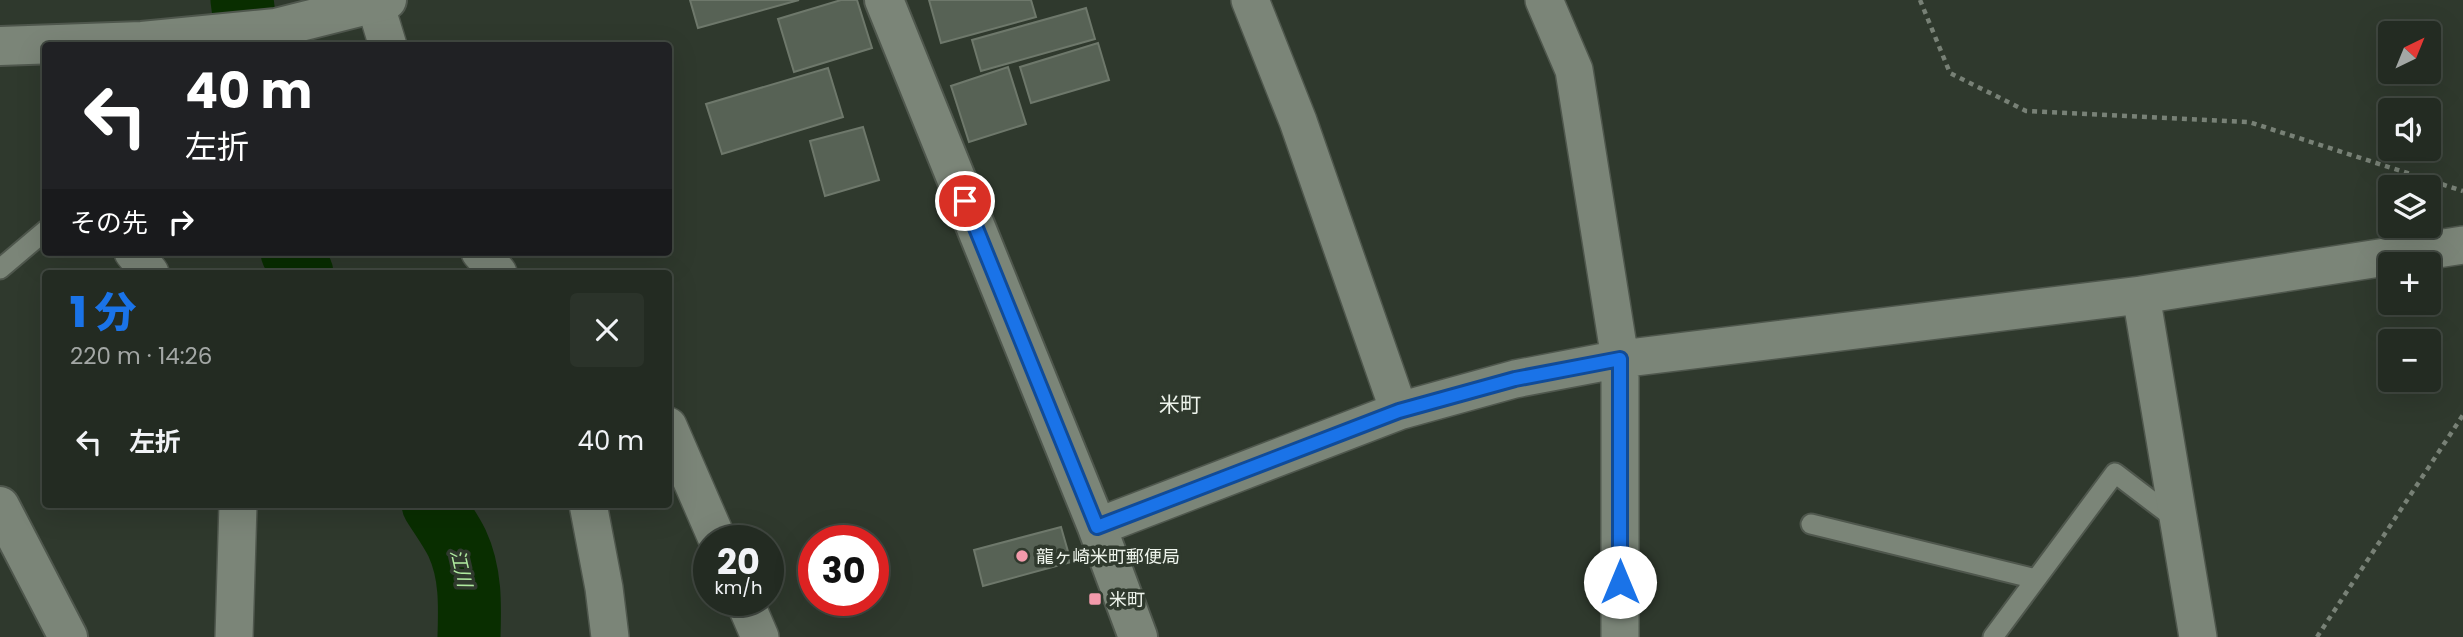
<!DOCTYPE html>
<html lang="ja">
<head>
<meta charset="utf-8">
<style>
	body { margin:0; font-family:Poppins,"Noto Sans JP",sans-serif; background:#2b332a; color:#f1f3f6; height:100vh; display:flex; flex-direction:column; font-size:26px; white-space:nowrap }
	* { box-sizing:border-box; margin:0 }
	p { font-size:23px; color:#a3a7a5 }
	.icon { flex:none; width:38px; height:38px; fill:none; stroke:currentColor; stroke-width:2; stroke-linecap:round; stroke-linejoin:round }
	.map { position:relative; flex:1; overflow:hidden }
	.sheet { position:absolute; left:42px; top:270px; width:630px; height:238px; display:flex; flex-direction:column; background:#232b22; border-radius:7px; box-shadow:0 7px 28px #0002,0 0 0 2px #404740 }
	.sheet>* { flex:none }
	.banner { position:absolute; left:42px; top:42px; width:630px; height:214px; border-radius:7px; box-shadow:0 7px 28px #0002,0 0 0 2px #404740; background:#202124; color:#fff; overflow:hidden }
	.needle { width:46px; rotate:43deg }
	.fabs { position:absolute; left:2378px; top:21px; display:grid; gap:14px }
	.fabs a { display:grid; place-items:center; width:63px; height:63px; border-radius:7px; background:#232b22; box-shadow:0 7px 28px #0002,0 0 0 2px #404740; font-size:35px }
	.speed { position:absolute; left:693px; top:525px; display:flex; gap:14px; font-size:35px; font-weight:700; text-align:center }
	.speed>* { display:grid; place-content:center; width:91px; height:91px; border-radius:50%; background:#232b22; box-shadow:0 7px 28px #0002,0 0 0 2px #404740; line-height:1 }
	.speed small { font-size:18px; font-weight:400 }
	.speed .limit { border:10px solid #d22; background:#fff; color:#111 }
	.pin { position:absolute; display:grid; place-items:center; width:60px; height:60px; color:#fff; margin:-30px; border:4px solid #fff; border-radius:50%; box-shadow:0 2px 7px #0007 }
	.me { position:absolute; width:77px; margin:-38px; rotate:0deg; stroke-linejoin:round; filter:drop-shadow(0 0 5px #0008) }
	.turn { display:flex; align-items:center; gap:24px; height:147px; padding:0 28px; font-size:32px }
	.turn .icon { width:91px; height:91px; stroke-width:2.5 }
	.turn b { display:block; font-size:49px; line-height:60px }
	.then { display:flex; align-items:center; height:66px; padding:0 28px; background:#0003; gap:14px; font-size:26px }
	.round { display:grid; place-items:center; flex:none; width:74px; height:74px; border-radius:7px; background:#2b332a }
	.summary { display:flex; align-items:center; justify-content:space-between; height:119px; padding:0 28px }
	h1 { font-size:42px; font-weight:800; line-height:52px; color:#1a73e8 }
	ul { padding:0; list-style:none }
	li { display:flex; align-items:center; gap:21px; height:105px; padding:0 28px }
	li div { flex:1 }
	li b { display:block; font-size:26px }
	li em { font-style:normal }
	.map>svg:first-child { display:block }
</style>
</head>
<body>
<div class="map">
<svg width="2463" height="637" viewBox="0 0 2463 637">
	<rect width="100%" height="100%" fill="#2f392d"/>
	<g fill="none" stroke-linecap="round" stroke-linejoin="round">
		<path stroke="#092e00" stroke-width="63" d="M242,0L248,46
			M292,252L302,273
			M433,504C441,517 450,529 457,543C471,573 470,605 469,637"/>
	</g>
	<path fill="#576255" stroke="#6e786b" stroke-width="2" d="M690,0H799L698,28Z
		M841,0H857L872,48L794,72L778,19Z
		M929,0H1031L1036,17L941,43Z
		M1086,8L1095,39L981,71L972,40Z
		M1098,43L1109,80L1031,103L1020,67Z
		M1008,67L1026,124L969,142L951,86Z
		M828,68L843,117L722,154L706,104Z
		M863,127L879,180L825,196L810,141Z
		M1061,527L1071,562L983,586L974,550Z"/>
	<g fill="none" stroke-linecap="round" stroke-linejoin="round">
		<defs>
			<path id="service" d="M0,269L46,230
				M1811,524L2036,579
				M1993,637L2115,473L2178,521"/>
			<path id="minor" d="M374,0L388,46
				M1250,0L1298,121L1399,411
				M1544,0L1574,70L1620,359V637
				M133,252L150,273
				M480,252L498,273
				M2141,295L2198,637
				M668,426L718,541
				M588,504L604,588L610,637
				M1097,527L1399,411L1515,379L1620,359L2141,295L2463,245
				M744,600L760,637
				M234,637L238,504"/>
			<path id="tertiary" d="M884,0L1097,527L1138,637"/>
			<path id="secondary" d="M0,46L142,41L276,28L387,0
				M0,506L68,637"/>
		</defs>
		<use href="#service" stroke="#4f574d" stroke-width="23"/>
		<use href="#minor" stroke="#4f574d" stroke-width="40"/>
		<use href="#tertiary" stroke="#4f574d" stroke-width="42"/>
		<use href="#secondary" stroke="#4f574d" stroke-width="42"/>
		<path stroke="#788176" stroke-width="4.5" stroke-dasharray="5 5" stroke-linecap="butt" d="M1920,0L1950,73L2026,111L2249,122L2463,191
			M2317,637L2463,415"/>
		<use href="#service" stroke="#7b8578" stroke-width="19"/>
		<use href="#minor" stroke="#7b8578" stroke-width="37"/>
		<use href="#tertiary" stroke="#7b8578" stroke-width="38"/>
		<use href="#secondary" stroke="#7b8578" stroke-width="38"/>
	</g>
	<g fill="none" stroke-linecap="round" stroke-linejoin="round">
		<defs>
			<path id="route" d="M965,201L1097,527L1399,411L1515,379L1620,359V582"/>
		</defs>
		<use href="#route" stroke="#114b97" stroke-width="18"/>
		<use href="#route" stroke="#1a73e8" stroke-width="12"/>
	</g>
	<g fill="#f39aab" stroke="#2f392d" stroke-width="2.5">
		<circle cx="1022" cy="556" r="7"/>
		<rect x="1088" y="592" width="14" height="14" rx="3.5"/>
	</g>
	<g text-anchor="middle" dominant-baseline="central" stroke-width="7" stroke-linejoin="round" paint-order="stroke">
		<g font-size="18" fill="#eef4ec" stroke="#2f392d" text-anchor="start">
			<text x="1036" y="556">龍ヶ崎米町郵便局</text>
			<text x="1109" y="599">米町</text>
		</g>
		<g font-size="19" font-style="italic" fill="#afe99f" stroke="#2f392d">
			<text transform="translate(461 568) rotate(77)">江川</text>
		</g>
		<g font-size="21" fill="#eef4ec" stroke="#2f392d">
			<text x="1180" y="404">米町</text>
		</g>
	</g>
</svg>
<div class="fabs">
<a><svg class="needle" viewBox="-14 -14 28 28"><path d="M0-13l5 13h-10z" fill="#e53935"/><path d="M0 13l5-13h-10z" fill="#a3a7a5"/></svg></a>
<a><svg class="icon" aria-label="sound" viewBox="0 0 24 24"><path d="M4 9h4l5-4v14l-5-4H4zM17 9q2 3 0 6"/></svg></a>
<a><svg class="icon" aria-label="layers" viewBox="0 0 24 24"><path d="M12 4l9 5-9 5-9-5zM3 14l9 5 9-5"/></svg></a>
<a>+</a>
<a>−</a>
</div>
<div class="speed"><div>20<small>km/h</small></div><div class="limit">30</div></div>
<div class="pin" style="left:965px;top:201px;background:#d93025"><svg class="icon" aria-label="arrive" viewBox="0 0 24 24"><path d="M6 21V4h12l-3 4 3 4H6"/></svg></div>
<svg class="me" style="left:1620px;top:582px" viewBox="-20 -20 40 40"><circle r="19" fill="#fff"/><path d="M0-13L10 11 0 6-10 11z" fill="#1a73e8"/></svg>
<div class="banner">
<div class="turn"><svg class="icon" aria-label="left" viewBox="0 0 24 24"><path d="M17 20v-9H6M10 6l-5 5 5 5"/></svg><div><b>40 m</b>左折</div></div>
<div class="then">その先<svg class="icon" aria-label="right" viewBox="0 0 24 24"><path d="M7 20v-9h11M14 6l5 5-5 5"/></svg></div>
</div>
<section class="sheet">
<div class="summary"><div><h1>1 分</h1><p>220 m · 14:26</p></div><a class="round"><svg class="icon" aria-label="close" viewBox="0 0 24 24"><path d="M6 6l12 12M18 6L6 18"/></svg></a></div>
<ul>
<li><svg class="icon" aria-label="left" viewBox="0 0 24 24"><path d="M17 20v-9H6M10 6l-5 5 5 5"/></svg><div><b>左折</b></div><em>40 m</em></li>
</ul>
</section>
</div>
</body>
</html>
